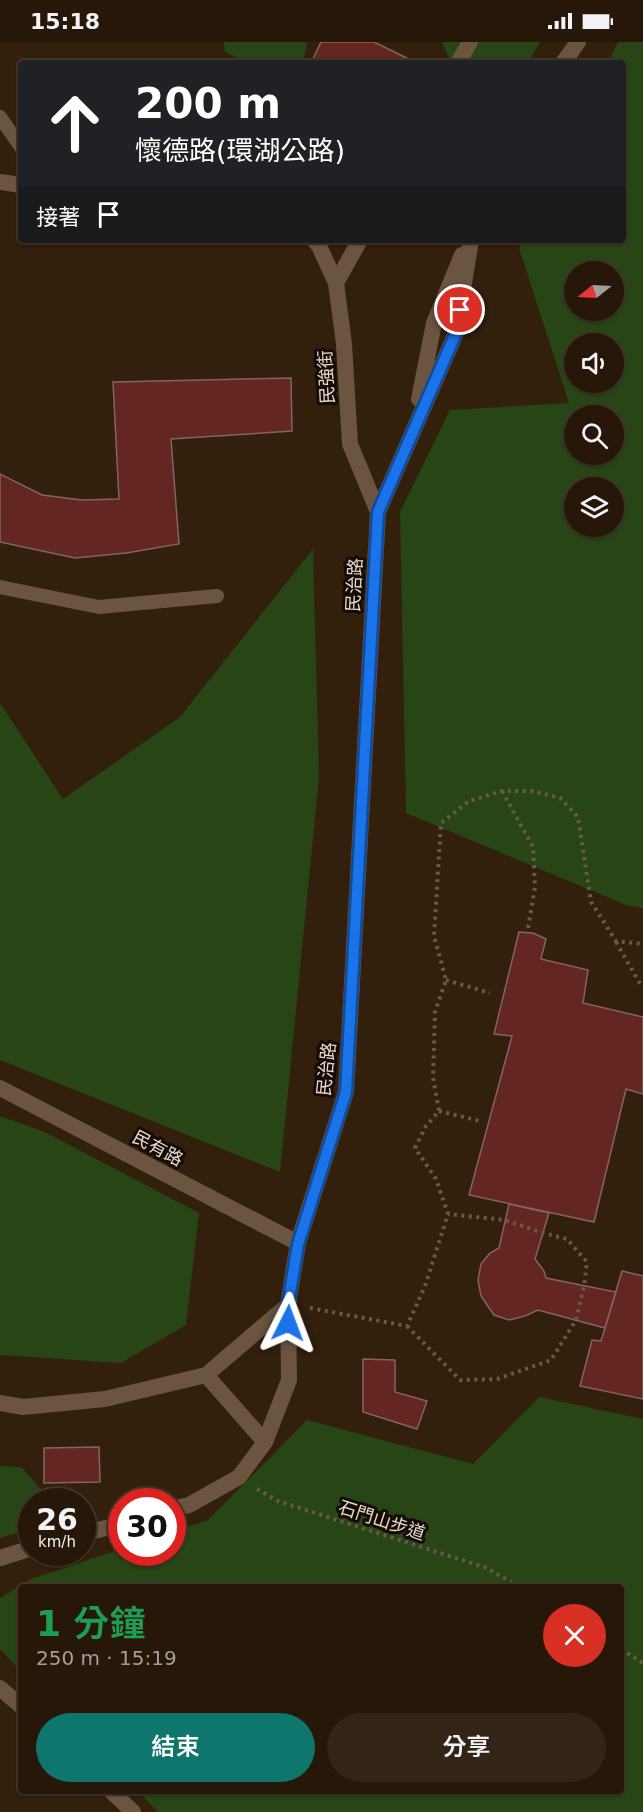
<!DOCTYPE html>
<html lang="zh-TW">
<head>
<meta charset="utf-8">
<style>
	body { margin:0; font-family:"DejaVu Sans","Noto Sans TC",sans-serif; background:#322417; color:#f1f3f6; height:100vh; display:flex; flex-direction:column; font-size:22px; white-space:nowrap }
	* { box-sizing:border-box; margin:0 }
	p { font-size:20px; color:#a49f9c }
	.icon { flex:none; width:33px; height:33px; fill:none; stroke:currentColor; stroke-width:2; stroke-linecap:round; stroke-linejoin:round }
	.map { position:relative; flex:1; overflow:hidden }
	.drawer { position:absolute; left:18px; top:1542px; width:606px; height:210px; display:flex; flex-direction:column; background:#261709; border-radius:6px; box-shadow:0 2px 4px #0004,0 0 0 2px #42362a }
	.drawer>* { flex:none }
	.banner { position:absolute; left:18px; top:18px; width:608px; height:183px; border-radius:6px; box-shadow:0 2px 4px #0004,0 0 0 2px #42362a; background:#202124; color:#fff; overflow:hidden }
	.needle { width:39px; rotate:252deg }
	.fabs { position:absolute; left:564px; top:219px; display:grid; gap:12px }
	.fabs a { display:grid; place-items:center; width:60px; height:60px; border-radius:50%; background:#261709; box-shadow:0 2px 4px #0004,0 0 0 2px #42362a; font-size:30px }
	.speed { position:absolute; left:18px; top:1446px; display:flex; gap:12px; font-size:30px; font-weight:700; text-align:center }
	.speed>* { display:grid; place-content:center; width:78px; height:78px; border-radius:50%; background:#261709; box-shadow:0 2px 4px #0004,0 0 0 2px #42362a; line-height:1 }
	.speed small { font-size:15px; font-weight:400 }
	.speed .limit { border:9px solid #d22; background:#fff; color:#111 }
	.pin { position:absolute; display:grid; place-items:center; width:51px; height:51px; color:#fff; margin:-26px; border:3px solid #fff; border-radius:50%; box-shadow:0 2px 6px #0007 }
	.me { position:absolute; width:66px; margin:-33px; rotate:3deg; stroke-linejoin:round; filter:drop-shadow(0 0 4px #0008) }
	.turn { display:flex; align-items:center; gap:21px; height:126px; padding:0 18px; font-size:27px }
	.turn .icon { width:78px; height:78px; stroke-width:2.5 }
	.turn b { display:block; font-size:42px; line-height:51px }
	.then { display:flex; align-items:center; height:57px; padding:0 18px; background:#0003; gap:12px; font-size:22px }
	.round { display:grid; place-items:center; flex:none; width:63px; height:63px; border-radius:32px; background:#322417 }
	.overview { display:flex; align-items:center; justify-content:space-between; height:102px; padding:0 18px }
	h1 { font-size:36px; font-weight:600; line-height:45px; color:#1e9e55 }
	.primary-button { display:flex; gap:12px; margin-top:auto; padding:12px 18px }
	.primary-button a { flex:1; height:69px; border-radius:36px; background:#0f766e; color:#fff; font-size:24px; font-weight:600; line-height:69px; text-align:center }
	.primary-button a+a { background:#322417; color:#f1f3f6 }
	.status { display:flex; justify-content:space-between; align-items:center; height:42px; padding:0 30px; background:#261709; direction:ltr }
	.status svg { height:16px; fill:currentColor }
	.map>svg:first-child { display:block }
</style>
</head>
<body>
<div class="status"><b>15:18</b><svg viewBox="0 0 49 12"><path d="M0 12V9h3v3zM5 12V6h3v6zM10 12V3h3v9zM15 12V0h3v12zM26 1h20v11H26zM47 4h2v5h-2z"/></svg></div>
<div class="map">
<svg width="643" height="1770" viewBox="0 0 643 1770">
	<rect width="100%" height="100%" fill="#321f0c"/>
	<path fill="#284516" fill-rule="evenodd" d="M224,0H307L303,21H249L225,10Z
		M442,0H540L528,21H451Z
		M618,0H643V866L626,863L406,771L400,470L450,368L569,361L519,206L523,198H622V21H608ZM574,230H614V268H574ZM574,302H614V340H574ZM574,374H614V412H574ZM574,446H614V484H574Z
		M313,507L319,735L280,1130L0,1018V661L63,757L180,675Z
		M0,1074L45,1090L199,1171L186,1283L121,1321L0,1313Z
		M539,1355L643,1377V1770H158L138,1749H621V1545H21V1629L0,1607V1556L31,1537L121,1507L122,1510H172L173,1490L208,1478L307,1378L473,1422Z
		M0,1424L21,1425L52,1459L32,1460L31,1487L0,1496Z"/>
	<path fill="#632621" stroke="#846460" stroke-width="1.5" d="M321,0H374L417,21H311Z
		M291,336L292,389L171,397L179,502L126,511L75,516L0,500V432L42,453L82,458L119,457L113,340Z
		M519,890L533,891L546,897L541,917L588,928L583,961L643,975V1052L626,1047L594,1180L469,1153L512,994L494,992Z
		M509,1162L549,1171L535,1217L544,1229L546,1236L616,1250L605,1286L538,1268L525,1274L509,1278L494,1273L481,1254L478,1238L481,1222L490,1211L499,1206Z
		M622,1229L643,1234V1357L580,1344L592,1298L601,1299Z
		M363,1317L395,1318V1350L427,1359L417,1387L363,1370Z
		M99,1405L100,1440L44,1441V1406Z"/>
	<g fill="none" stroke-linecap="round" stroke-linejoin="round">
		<path stroke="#6a5949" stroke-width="4" stroke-dasharray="3 4.5" stroke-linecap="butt" d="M502,749L533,805L535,845L528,886
			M616,900L639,940L643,944
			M446,938L490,951
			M439,1069L480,1079
			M310,1266L407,1284L425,1244L448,1172L436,1137L415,1106L426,1084L439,1069L433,1036L435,970L446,938L434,894L441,781L469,759L502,749H532L560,756L578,775L591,860L616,899L643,902
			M407,1284L460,1338L497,1337L551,1318L576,1278L584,1244L587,1220L567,1197L543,1191L505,1178L448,1172
			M257,1447L278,1459L487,1526L519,1545
			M621,1607L643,1621"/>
		<path stroke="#6b5541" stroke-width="14" d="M0,75L21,105
			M0,545L99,565L217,554"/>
		<path stroke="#6b5541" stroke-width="16" d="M458,21L470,0
			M563,21L578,0
			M0,140L21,143
			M314,198L319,204L336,241L344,302L350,402L378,470
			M336,241L360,198
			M419,357L434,281L462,213
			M0,1046L298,1201
			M206,1333L265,1400
			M0,1361L23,1365L105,1357L206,1333L288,1263L298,1201L346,1050L378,470L456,291L471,198
			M172,1467L189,1463L239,1435L265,1400L289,1338L288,1263
			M82,1492L122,1482
			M0,1516L32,1506
			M0,1646L21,1664
			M111,1749L133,1770"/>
	</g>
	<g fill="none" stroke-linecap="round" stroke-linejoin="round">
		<defs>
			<path id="route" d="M288,1281V1263L298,1202L346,1050L378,470L456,291L460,268"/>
		</defs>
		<use href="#route" stroke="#114b97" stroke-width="15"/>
		<use href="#route" stroke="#1a73e8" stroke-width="10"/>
	</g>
	<g text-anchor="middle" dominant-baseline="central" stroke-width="6" stroke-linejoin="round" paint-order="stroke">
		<g font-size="18" fill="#e6d9ce" stroke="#130b04">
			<text transform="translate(326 335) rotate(-93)">民強街</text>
			<text transform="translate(354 543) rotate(-87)">民治路</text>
			<text transform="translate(326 1027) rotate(-84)">民治路</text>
			<text transform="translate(158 1106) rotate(28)">民有路</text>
			<text transform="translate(382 1478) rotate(18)">石門山步道</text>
		</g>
	</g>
</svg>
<div class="fabs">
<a><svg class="needle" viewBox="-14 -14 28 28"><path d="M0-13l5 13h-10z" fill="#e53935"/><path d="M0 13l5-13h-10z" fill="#a49f9c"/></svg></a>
<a><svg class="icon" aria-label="sound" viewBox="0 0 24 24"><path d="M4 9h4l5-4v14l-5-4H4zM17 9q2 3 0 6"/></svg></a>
<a><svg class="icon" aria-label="search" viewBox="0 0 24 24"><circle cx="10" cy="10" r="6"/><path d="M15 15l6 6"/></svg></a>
<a><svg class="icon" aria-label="layers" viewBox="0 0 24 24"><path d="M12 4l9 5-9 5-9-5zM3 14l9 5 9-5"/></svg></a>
</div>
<div class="speed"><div>26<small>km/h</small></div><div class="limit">30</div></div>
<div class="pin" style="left:460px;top:268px;background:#d93025"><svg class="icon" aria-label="arrive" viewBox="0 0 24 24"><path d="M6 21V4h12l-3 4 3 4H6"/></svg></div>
<svg class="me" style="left:288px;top:1281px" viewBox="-20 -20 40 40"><path d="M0-17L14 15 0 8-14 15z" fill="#1a73e8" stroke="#fff" stroke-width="4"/></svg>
<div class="banner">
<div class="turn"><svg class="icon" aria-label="ahead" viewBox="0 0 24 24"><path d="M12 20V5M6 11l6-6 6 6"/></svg><div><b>200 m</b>懷德路(環湖公路)</div></div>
<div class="then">接著<svg class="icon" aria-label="arrive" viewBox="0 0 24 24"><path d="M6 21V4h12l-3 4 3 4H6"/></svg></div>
</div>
<section class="drawer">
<div class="overview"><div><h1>1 分鐘</h1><p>250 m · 15:19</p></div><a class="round" style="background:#d93025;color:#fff"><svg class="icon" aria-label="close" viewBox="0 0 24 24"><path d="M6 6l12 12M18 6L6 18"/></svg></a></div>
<div class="primary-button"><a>結束</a><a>分享</a></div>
</section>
</div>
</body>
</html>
